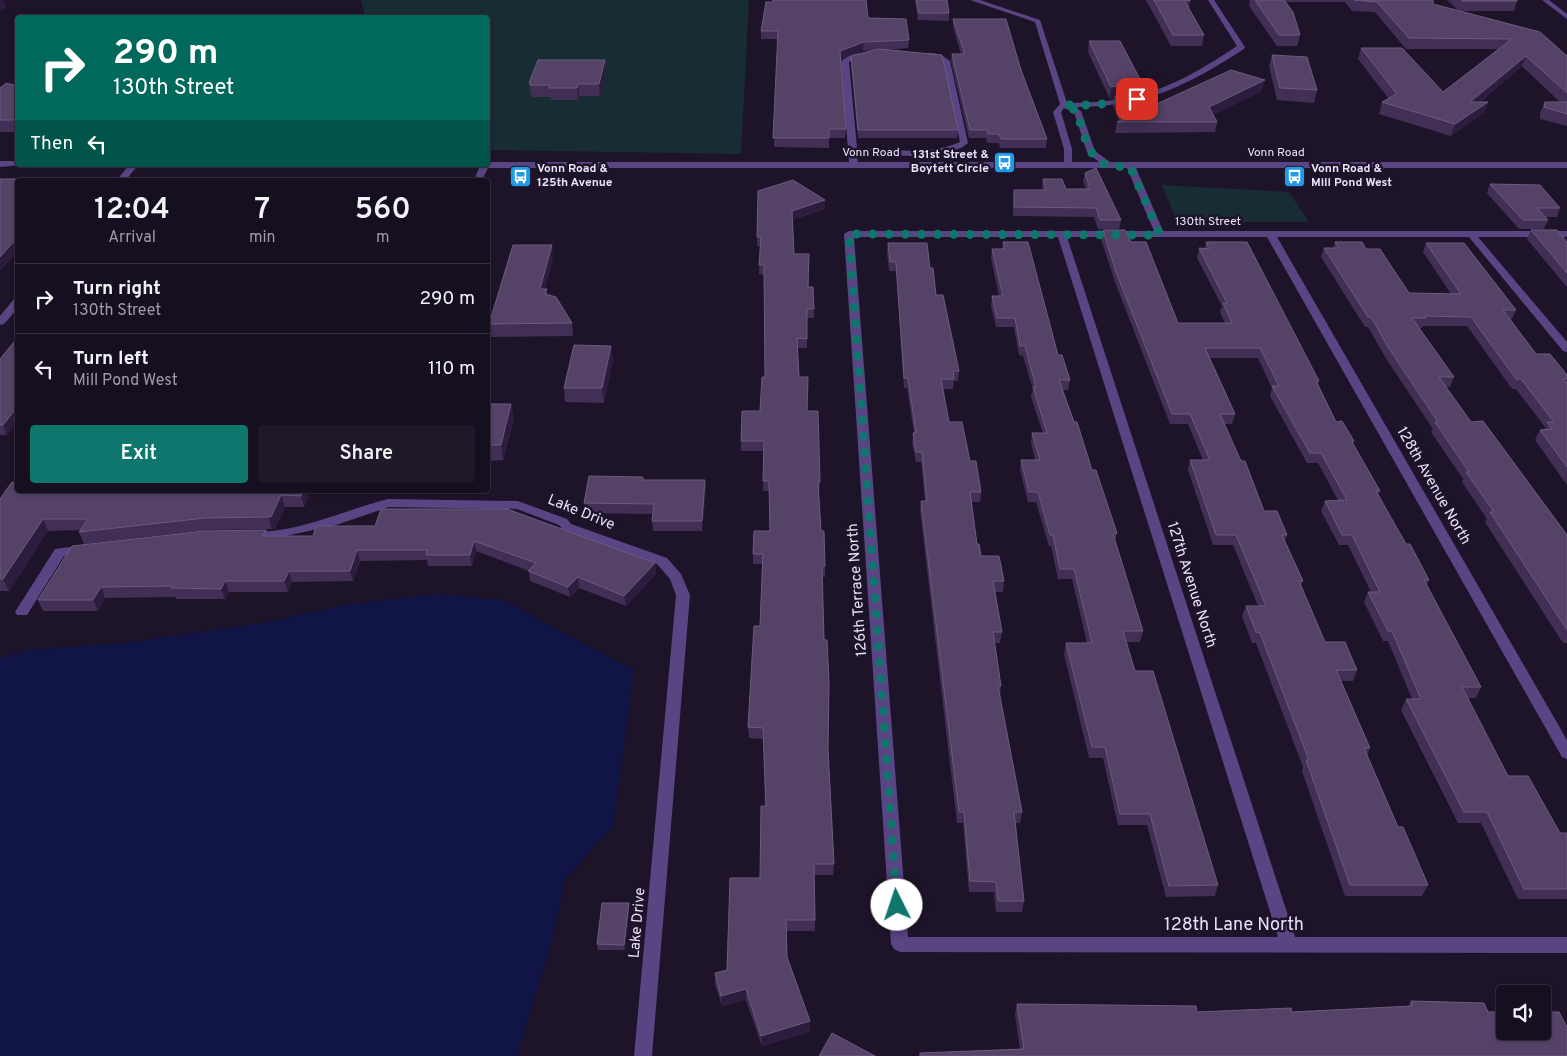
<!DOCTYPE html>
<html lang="en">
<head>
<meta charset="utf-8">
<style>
	body { margin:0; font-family:Overpass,sans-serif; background:#1f1829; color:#f1f3f6; height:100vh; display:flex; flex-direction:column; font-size:19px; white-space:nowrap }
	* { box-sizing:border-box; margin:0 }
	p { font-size:16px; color:#9e9ca5 }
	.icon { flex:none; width:28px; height:28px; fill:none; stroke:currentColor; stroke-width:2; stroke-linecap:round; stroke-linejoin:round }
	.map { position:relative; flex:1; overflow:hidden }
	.sheet { position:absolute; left:15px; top:178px; width:475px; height:315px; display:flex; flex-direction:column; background:#160f20; border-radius:5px; box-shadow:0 1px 4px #0004,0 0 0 1px #352f3e }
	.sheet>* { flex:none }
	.banner { position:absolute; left:15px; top:15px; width:475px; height:152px; border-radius:5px; box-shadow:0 1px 4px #0004,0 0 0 1px #352f3e; background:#00695c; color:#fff; overflow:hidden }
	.buttons { position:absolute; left:1496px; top:985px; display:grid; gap:10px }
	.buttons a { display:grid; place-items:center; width:55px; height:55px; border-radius:5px; background:#160f20; box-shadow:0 1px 4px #0004,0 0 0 1px #352f3e; font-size:25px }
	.pin { position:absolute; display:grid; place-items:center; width:42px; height:42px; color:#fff; margin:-21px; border-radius:10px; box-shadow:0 2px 8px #0006 }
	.me { position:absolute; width:55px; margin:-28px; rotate:356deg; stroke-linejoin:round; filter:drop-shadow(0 0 4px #0008) }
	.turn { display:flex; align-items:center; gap:18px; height:105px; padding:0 15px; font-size:22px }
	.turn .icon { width:65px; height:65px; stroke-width:2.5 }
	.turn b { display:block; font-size:35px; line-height:42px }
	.then { display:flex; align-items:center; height:48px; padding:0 15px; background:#0003; gap:10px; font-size:19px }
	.eta { display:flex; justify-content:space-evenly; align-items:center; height:85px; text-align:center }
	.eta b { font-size:30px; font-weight:600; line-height:35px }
	.cta { display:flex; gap:10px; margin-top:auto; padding:10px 15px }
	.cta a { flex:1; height:58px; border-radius:5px; background:#0f766e; color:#fff; font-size:20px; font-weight:600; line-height:58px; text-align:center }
	.cta a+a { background:#1f1829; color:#f1f3f6 }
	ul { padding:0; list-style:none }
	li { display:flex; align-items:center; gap:15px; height:70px; padding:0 15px; border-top:1px solid #352f3e }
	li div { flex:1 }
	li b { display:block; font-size:19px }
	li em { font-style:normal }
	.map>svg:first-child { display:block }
</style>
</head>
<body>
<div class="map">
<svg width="1567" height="1056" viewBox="0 0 1567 1056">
	<rect width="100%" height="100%" fill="#1e142a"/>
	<path fill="#172c33" d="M361,0H749L741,154L488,150V18L365,17Z
		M1162,185L1289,192L1309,222H1177Z"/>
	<path fill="#111546" d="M436,594L503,600L634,670L613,826L565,880L551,944L517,1056H0V658L26,650L133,642L263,623L344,605Z"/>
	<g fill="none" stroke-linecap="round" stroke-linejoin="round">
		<path fill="#594484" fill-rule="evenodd" d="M970,0H980L1040,20L1067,103C1141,103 1177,86 1237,46L1208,0H1214L1245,47L1244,49C1187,86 1145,107 1075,107L1081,111L1095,151L1110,162H1567V168H1136L1163,231H1567V237H1478L1567,342V352L1563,351L1469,237H1277L1567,740V759L1562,757L1267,237H1067L1295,937H1567V953L900,952L894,949L891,944L844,234L849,231H1154L1127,168H488L482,180H474L479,168H294L290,165H488V162H849L841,61C849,55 862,50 871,55L870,57L857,58L849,62L857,148C889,149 929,156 960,142L943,62L936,58L924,57L923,55C932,50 943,55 950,61L968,143C946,163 885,154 857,153L858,162H1064V149L1053,112L1060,104L1035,22ZM1064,108L1074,112L1087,152L1099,162H1072V149L1061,112ZM854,237H1058L1278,937H908Z
			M1542,0H1549L1567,14V19Z
			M0,161H18V165H22L0,167Z
			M129,165H138L126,180H117Z
			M18,298V308L4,324L0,325V316L14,299Z
			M388,499L518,501L567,519L571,524L667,558L681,574L690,595L652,1056H634L676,595L670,579L657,564L563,530L559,525L517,509L389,507L336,525L272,539H250L244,535C250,527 264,532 273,531C313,526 349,509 388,499Z
			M86,545L92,549L91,552L64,556L27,615H17L15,612L55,549Z"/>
	</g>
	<path fill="#422f56" d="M915,0H947L949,13V21L918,20Z
		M1146,0H1190L1189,9L1204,35L1202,46H1171Z
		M1250,0H1433V4L1567,56V126L1540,119V113L1545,102H1560L1522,66L1480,102H1488L1484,113L1451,136L1379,114L1382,102L1389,99L1358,59L1361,48L1443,92L1498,49H1406L1375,12L1352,11L1345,2H1286L1300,35L1297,46H1277L1249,6Z
		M1447,0H1517V1L1514,11H1459Z
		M868,18L909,40L908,48L885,50L958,130L957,138H858L851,63V56L873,50L863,51L841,59L846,129L845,138H829V148L774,147L778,39H761V31Z
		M953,19L1021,70L1047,139L1046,148H1000L999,143H987L986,138H969L951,61L952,54H961L953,27Z
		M1089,41L1152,106L1262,91L1213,115L1217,122L1215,132L1115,133L1117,122L1119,121L1113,106L1114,98L1110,99L1088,52Z
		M1272,55L1317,90L1314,103L1277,100L1269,66Z
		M605,60L606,71L600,96H579L578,100H551V97H532L531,95L529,83Z
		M18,86V132H0V88Z
		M1085,173L1121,220L1119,229H1098L1094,217L1013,216V199L1014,190H1042V187L1043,179L1066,189H1086L1083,181Z
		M1490,184L1560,208L1557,217H1545L1548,220L1544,229H1519L1487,193Z
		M758,191L825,200V209L792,220L794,254L808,287L814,309V318H807V348H797L799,377L807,411L820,482L819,492H818L821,531L825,566V577H822L828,749L834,864L833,875H814L815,931H787V957L810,1021V1032L762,1046L746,1000L722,1006L715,984V973L727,970L760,878L765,806L763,739L749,738L748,727L760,626L762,564H753V554L770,531L769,491H763L764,451H741V441L760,411L765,377L764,275L759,274L760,246H757Z
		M1103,230L1131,242L1178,323H1225L1220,312L1222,306L1197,258L1199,248L1204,249L1206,242L1319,381L1318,384L1336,422L1354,441L1353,444L1380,491L1378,495L1406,544L1429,580L1427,585L1481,687L1476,698H1467L1508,776L1560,833H1567V899H1518L1481,823H1458L1401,710L1406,699H1412L1388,641H1383L1364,602L1368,592H1371L1348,545H1339L1321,511L1325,501L1338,500L1318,463H1307L1270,396L1272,388L1258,358H1210L1235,414L1232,424H1224L1264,511L1287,535L1285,541L1303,581L1301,586L1325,642L1357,670L1353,681H1341L1370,748L1367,755L1398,827L1428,885L1422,896H1345L1302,771L1303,767L1256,643H1252L1242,616L1246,606H1258L1233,545H1213L1188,470L1190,460H1203L1188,424H1170L1115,282L1101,239Z
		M1531,230L1567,242V287L1527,239Z
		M1003,242L1070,380L1068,390H1063L1092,470L1117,533L1115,541L1143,631L1140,642H1126L1135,671L1218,885L1215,896L1166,897L1147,825H1118L1103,758H1089L1064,654L1066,643H1087L1072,579H1058L1051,546H1049L1036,502H1028L1020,470L1021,460H1035L1031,443L1032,433H1043L1031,397L1033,389L1023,356L1019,355L1014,327H996L991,306L992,296H999L991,258L992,249H1002Z
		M1335,242L1366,249L1409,293L1451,294L1423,252L1426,243L1516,310L1512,319H1510L1536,354L1567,375V485L1535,440L1540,430H1544L1545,427L1516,389H1512L1467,326H1423L1422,328H1419L1454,377L1450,387H1446L1471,422L1567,535V643H1563L1485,522L1487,519L1462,482L1463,479L1431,432L1433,429L1385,357L1368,327H1365L1321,257L1324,248H1333Z
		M888,243L930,268L936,295L959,371L958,381H954L953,389H943L949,422L970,461L981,492L980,502H972L977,544L981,556L1004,581L1003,592H995L1002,632L1000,643H995L1001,686L1000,695L1022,812L1020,823H1015L1024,901L1022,912H996L994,892H969L963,823H957L924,544L920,511L921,501H925L921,462H916L912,443L914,433L907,388H904L896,271H889L887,252Z
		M553,258L545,289H547V294L572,323L573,336L491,337L489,324Z
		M0,359L7,435H0Z
		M613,360L604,403L565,402L564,388Z
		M488,404H511L514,419L503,460L488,461Z
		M643,477L644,480H705L706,490L702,531H653L652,521L653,514L585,513L584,503Z
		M311,490L304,507H285L275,529H272L209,530L84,544L79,532L80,530L48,531L9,591H0V499Z
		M375,526L655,563L656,574L626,606L579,588L570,597L530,581L529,571L476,551L472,566H428L427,560L360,561L353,581L292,582L288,592H229L225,599H176L175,597L105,598L98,611H43L38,600L267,536H313Z
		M629,903V909L625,950H598L597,944Z
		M1411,1001L1488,1012L1567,1056H920V1053L1020,1049L1015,1015L1017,1004L1197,1012H1292L1408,1006Z"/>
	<path fill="#2c1c3d" d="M0,0H3L6,7L0,12Z
		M864,42L863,51L840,59V51Z
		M1526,56L1522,66L1466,113L1470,102Z
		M605,60L606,71L600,96L599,84Z
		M1265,80L1262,91L1207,118L1209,107Z
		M1141,81L1138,93L1115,96L1114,98L1110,99L1111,87Z
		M578,84L579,96L578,100L577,88Z
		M1488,102L1484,113L1451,136L1455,124Z
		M825,200V209L792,220V211Z
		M18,237V251L0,271V257Z
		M552,245L553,258L542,302L540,289Z
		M611,346L613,360L604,403L602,388Z
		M511,404L514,419L503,460L501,445Z
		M18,406V422L7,435L3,425Z
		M705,480L706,490L702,531V521Z
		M303,490H311L304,507L301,496Z
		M281,495L285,507L275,529H272L268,517Z
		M43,519L48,531L9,591L3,579Z
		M474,541L476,551L472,566L470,555Z
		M357,550L360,561L353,581L350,571Z
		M655,563L656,574L626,606L624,596Z
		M289,571L292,582L288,592L284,581Z
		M578,577L579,588L570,597L568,587Z
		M225,581L229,592L225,599L221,589Z
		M101,587L105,598L98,611L93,600Z
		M629,903V909L625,950L624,945Z
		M746,989V1000L722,1006L721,996Z
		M810,1021V1032L762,1046L761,1036Z"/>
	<path fill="#544267" stroke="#6c5b7f" d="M773,0H866L868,18L906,19L909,40L864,42L840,51L846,129H829V138H773L778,31H761L766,2H773Z
		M916,0H947L949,13H919Z
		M1154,0H1190V1L1184,0L1204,35H1173Z
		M1255,0H1284L1293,12L1300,35H1279Z
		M1354,0H1433V4L1540,32L1567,56V93L1526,56L1470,102H1488L1455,124L1382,102L1397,94L1361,48H1402L1443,92L1512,39L1409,38L1377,2Z
		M1461,0H1517V1H1462Z
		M953,19H1006L1021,70L1047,139H1001L999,134H988L987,130H970L952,54H965Z
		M1089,41H1120L1141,81L1111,87Z
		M879,49L942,55L958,130H858L851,56Z
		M1272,55L1307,57L1317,90L1280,88Z
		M538,60H605L599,84H578L577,88H549L550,85H530L531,83H529Z
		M1231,70L1265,80L1209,107L1217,122H1117L1125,118L1115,96L1144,90L1152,106Z
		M6,83L18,86V120H0V88Z
		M1545,102H1567V114L1544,107Z
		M1096,168L1121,220H1100L1096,208L1014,207V190H1046L1043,179H1062L1066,189H1090L1085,173Z
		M192,178L191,180H147L148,179Z
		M0,179H78L77,180H18V237L0,257Z
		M793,180L825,200L792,211L794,254H809L808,287H813L814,309H807V339L797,338L799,377H808L807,411H818L820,482H818L821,531H824L825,566H822L824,640H827L829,682L828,749L834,864H814L815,920H786L787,957L810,1021L761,1036L746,989L721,996L715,973L727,970L730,878H760L761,806H766L763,728L748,727L754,626H760L763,554H753L754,531H770L769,481H763L764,441H741L742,411H760L762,377H765L764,265H759L761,237H757L758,191Z
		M1490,184L1540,185L1560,208H1537L1548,220H1523Z
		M1103,230H1125L1131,242H1146L1178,323H1232L1223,303H1227L1199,248L1209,249L1206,242H1247L1319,381H1316L1336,422L1342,421L1354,441L1352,442L1380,491H1376L1406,544H1410L1429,580H1424L1481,687H1462L1508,776H1528L1560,833H1567V889H1524L1487,812H1464L1406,699H1421L1392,631H1388L1368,592H1380L1352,535H1342L1325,501L1347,500L1321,453H1310L1272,386H1279L1260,348H1205L1235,414H1220L1241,461H1245L1264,511H1277L1287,535H1282L1303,581H1299L1325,642H1345L1357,670H1336L1370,748H1364L1398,827H1403L1428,885H1350L1306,760H1309L1260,633L1256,632L1246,606H1266L1236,535H1216L1190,460H1210L1190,414H1172L1116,272Z
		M1531,230H1557L1567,242V273Z
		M1003,242H1028L1058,355H1062L1070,380H1059L1074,422H1077L1092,470H1096L1117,533L1113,534L1143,631H1123L1135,671H1153L1218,885L1169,886L1150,814H1120L1105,747H1092L1066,643H1092L1074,569H1060L1053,535H1050L1038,492H1029L1021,460H1040L1032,433H1047L1033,387H1036L1025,346H1020L1015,318H997L992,296H1003L992,249H1005Z
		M1335,242H1362L1366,249H1380L1409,293L1461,294L1426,243H1464L1516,310H1503L1536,354H1550L1567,375V379H1563L1567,383V467L1540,430L1552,429L1547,422H1554L1521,379H1516L1471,317L1424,316L1426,318H1412L1454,377H1439L1471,422L1483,421L1567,535V630L1490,512H1494L1466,472H1469L1435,422H1438L1388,347L1371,317H1368L1324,248H1339Z
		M888,243H927L930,268H933L936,295H943L959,371H953L954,379H941L949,422H962L970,461H976L981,492H970L977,544H979L981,556H999L1004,581H993L1002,632H993L1001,686H998L1022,812H1014L1024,901H998L996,882L970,881L964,812H959L925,534L921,501H927L922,452H916L913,433H916L908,378H904L896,262H890Z
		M513,245H552L540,289H547L545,294L556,297L572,323L489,324Z
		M18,337V406L3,425H0V359Z
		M574,345L611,346L602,388H564Z
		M488,404H511L501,445H488Z
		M589,476L643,477V480H705L702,521H652L654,504L584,503Z
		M12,482L18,483V490H303L301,496L281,495L271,517H268L205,518L79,532L88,519H43L3,579H0V499Z
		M381,509H507L655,563L624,596L578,577L568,587L528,571L536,563L474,541L470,555H426L427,550H357L350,571H289L284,581H225L221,589L171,588L173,586L101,587L93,600H38L72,546L205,531L266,530L263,536H313L316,526H375Z
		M602,903H629L624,945L597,944Z
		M1411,1001L1484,1003L1488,1012H1505V1031H1542V1012H1559L1567,1027V1056H920V1053L1024,1049L1017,1004L1196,1006L1197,1012L1291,1008L1292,1012L1412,1006Z
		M832,1033L875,1056H819Z"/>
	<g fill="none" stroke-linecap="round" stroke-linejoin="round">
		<path stroke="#0f766e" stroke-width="9" stroke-dasharray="0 16.2" d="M897,905L849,234L1160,235L1130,166C1124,166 1117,167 1110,166C1087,161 1083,130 1077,111L1064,105H1094L1137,99"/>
	</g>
	<defs>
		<symbol id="bus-square" viewBox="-11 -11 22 22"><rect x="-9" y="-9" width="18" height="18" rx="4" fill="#1f9ae9" stroke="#1e142a"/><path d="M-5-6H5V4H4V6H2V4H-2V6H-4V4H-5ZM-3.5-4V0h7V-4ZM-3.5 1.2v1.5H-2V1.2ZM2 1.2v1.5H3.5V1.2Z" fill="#fff"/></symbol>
	</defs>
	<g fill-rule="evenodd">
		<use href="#bus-square" x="992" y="150" width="25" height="25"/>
		<use href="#bus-square" x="508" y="164" width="25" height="25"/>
		<use href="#bus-square" x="1282" y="164" width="25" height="25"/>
	</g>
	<g text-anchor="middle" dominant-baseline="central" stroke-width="5" stroke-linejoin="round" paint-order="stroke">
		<g font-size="12" fill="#ebe0fc" stroke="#1e142a">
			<text x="871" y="153">Vonn Road</text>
			<text x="1276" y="153">Vonn Road</text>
			<text x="1208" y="222">130th Street</text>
		</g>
		<g font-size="12" font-weight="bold" fill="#ebe0fc" stroke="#1e142a" text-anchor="start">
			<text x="989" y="155" text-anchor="end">131st Street &amp;<tspan x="989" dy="14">Boytett Circle</tspan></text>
			<text x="537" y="169">Vonn Road &amp;<tspan x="537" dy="14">125th Avenue</tspan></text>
			<text x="1311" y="169">Vonn Road &amp;<tspan x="1311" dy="14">Mill Pond West</tspan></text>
		</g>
		<g font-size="15" fill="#ebe0fc" stroke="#1e142a">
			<text transform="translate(1433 486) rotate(60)">128th Avenue North</text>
			<text transform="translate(581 513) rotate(22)">Lake Drive</text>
			<text transform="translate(1191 585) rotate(72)">127th Avenue North</text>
			<text transform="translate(858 590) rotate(-94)">126th Terrace North</text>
			<text transform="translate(638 923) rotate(-85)">Lake Drive</text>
		</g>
		<g font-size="18" fill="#ebe0fc" stroke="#1e142a">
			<text x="1234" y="925">128th Lane North</text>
		</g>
	</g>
</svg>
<div class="buttons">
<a><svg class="icon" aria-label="sound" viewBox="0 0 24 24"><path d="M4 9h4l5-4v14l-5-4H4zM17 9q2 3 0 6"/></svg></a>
</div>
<div class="pin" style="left:1137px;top:99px;background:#d93025"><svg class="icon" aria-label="arrive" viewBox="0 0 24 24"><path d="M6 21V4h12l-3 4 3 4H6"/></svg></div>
<svg class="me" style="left:897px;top:905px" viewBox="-20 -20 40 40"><circle r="19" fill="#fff"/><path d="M0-13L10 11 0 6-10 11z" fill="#0f766e"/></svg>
<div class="banner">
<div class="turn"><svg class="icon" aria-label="right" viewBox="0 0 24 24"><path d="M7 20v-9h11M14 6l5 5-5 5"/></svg><div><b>290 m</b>130th Street</div></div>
<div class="then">Then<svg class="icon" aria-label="left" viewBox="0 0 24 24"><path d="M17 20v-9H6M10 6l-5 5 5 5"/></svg></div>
</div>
<section class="sheet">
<div class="eta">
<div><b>12:04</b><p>Arrival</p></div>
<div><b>7</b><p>min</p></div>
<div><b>560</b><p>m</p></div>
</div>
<ul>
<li><svg class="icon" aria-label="right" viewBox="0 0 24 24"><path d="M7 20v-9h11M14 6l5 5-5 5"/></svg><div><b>Turn right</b><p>130th Street</p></div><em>290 m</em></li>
<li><svg class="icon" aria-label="left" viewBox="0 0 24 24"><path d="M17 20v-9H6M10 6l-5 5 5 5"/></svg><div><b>Turn left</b><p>Mill Pond West</p></div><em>110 m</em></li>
</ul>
<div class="cta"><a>Exit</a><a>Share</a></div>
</section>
</div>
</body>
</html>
